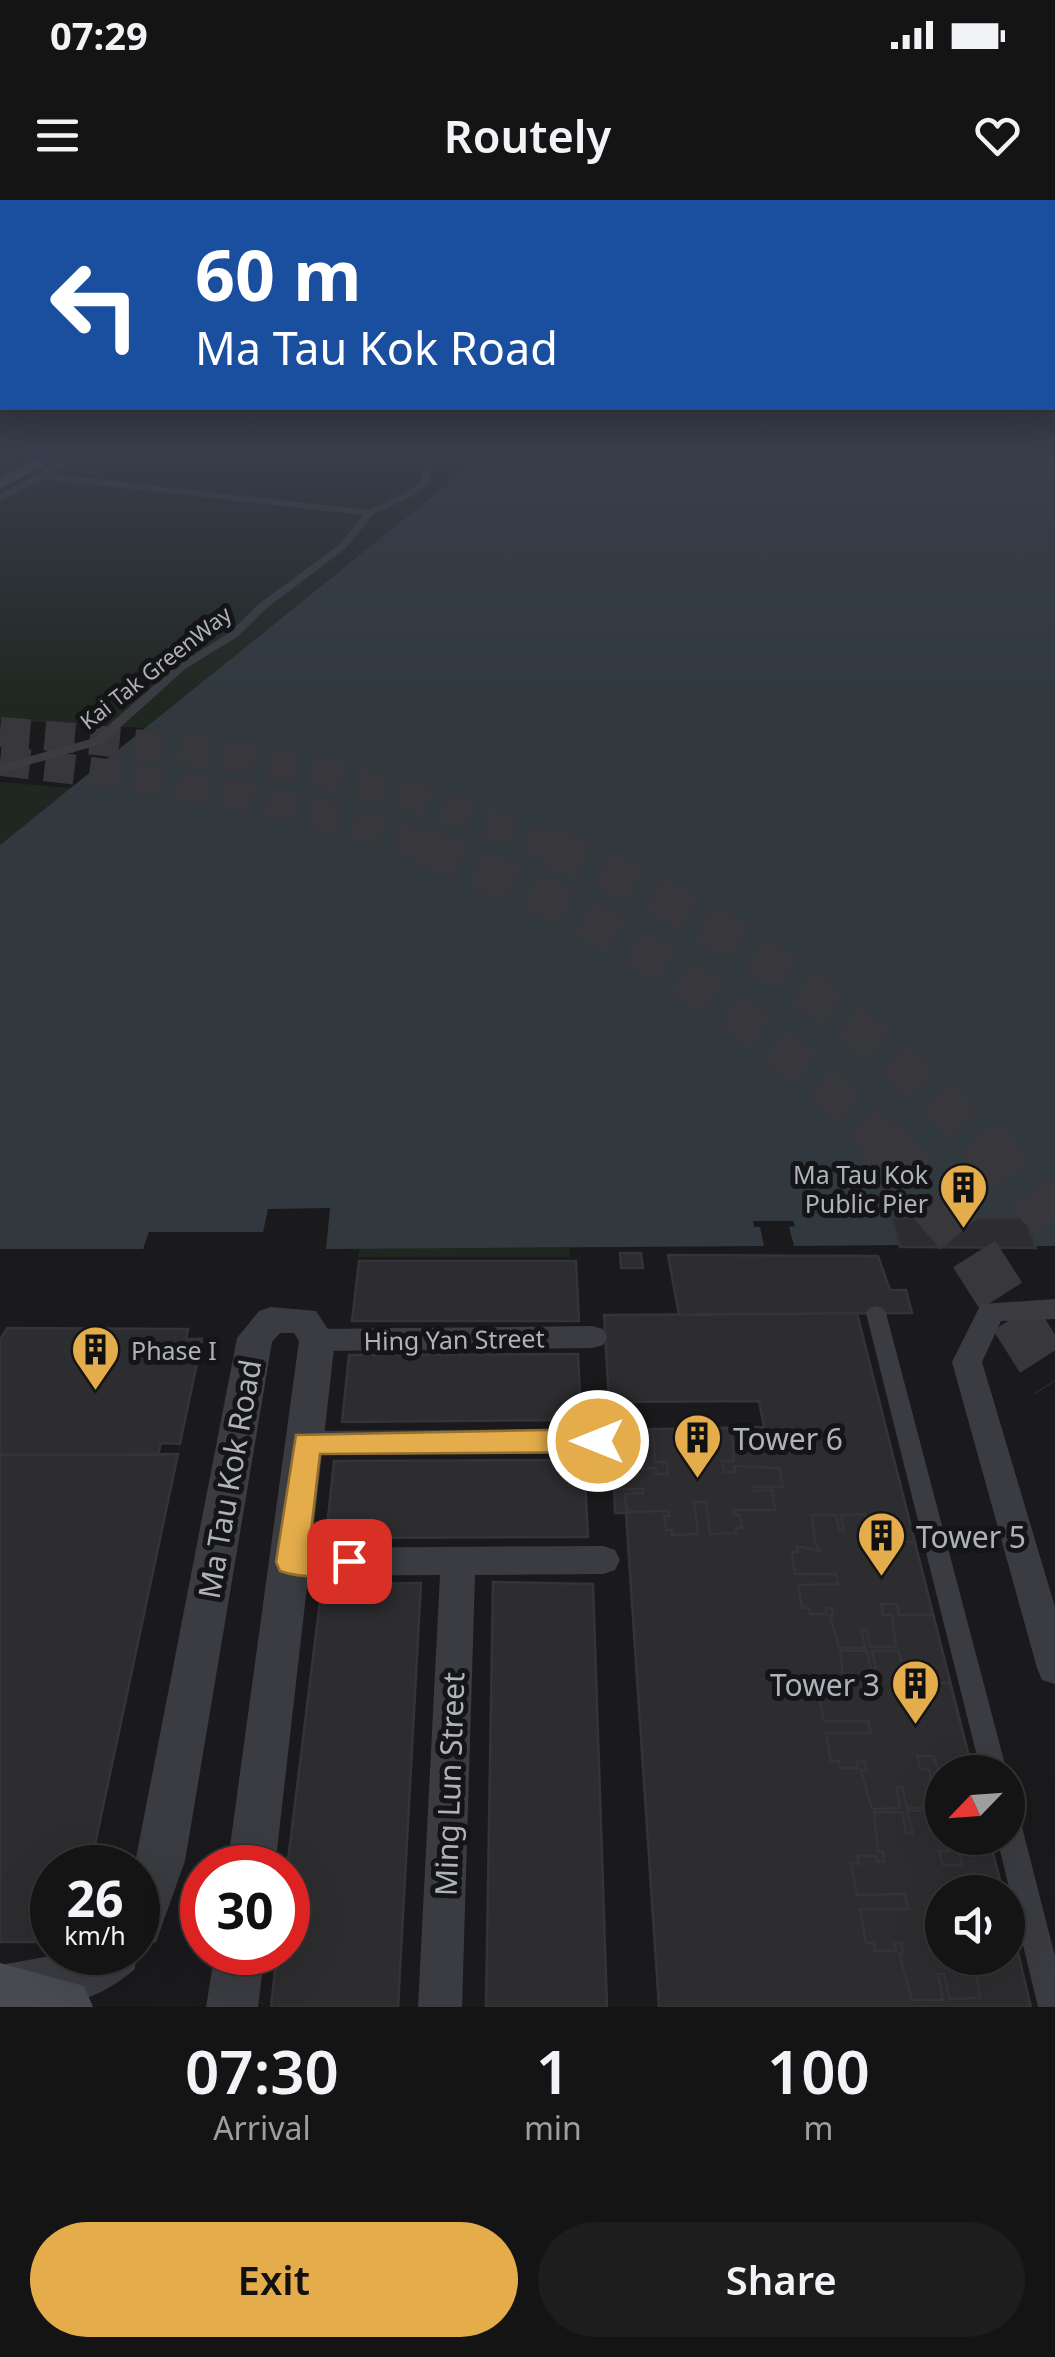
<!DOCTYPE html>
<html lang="en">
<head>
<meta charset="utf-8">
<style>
	body { margin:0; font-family:"Noto Sans",sans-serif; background:#1d1d1e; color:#f1f3f6; height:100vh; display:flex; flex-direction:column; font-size:38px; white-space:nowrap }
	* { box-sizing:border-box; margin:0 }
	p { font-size:32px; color:#9d9ea0 }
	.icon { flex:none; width:55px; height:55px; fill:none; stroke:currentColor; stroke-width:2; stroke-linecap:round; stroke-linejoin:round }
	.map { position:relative; height:1807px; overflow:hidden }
	.side { display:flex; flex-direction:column; background:#141415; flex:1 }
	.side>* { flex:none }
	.banner { position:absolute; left:0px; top:0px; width:1055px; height:210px; box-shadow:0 10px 40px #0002,0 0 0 2px #333334; background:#1a4fa0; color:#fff; overflow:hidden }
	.needle { width:65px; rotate:245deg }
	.buttons { position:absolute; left:925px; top:1555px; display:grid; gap:20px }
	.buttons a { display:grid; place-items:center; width:100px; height:100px; border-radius:50%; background:#141415; box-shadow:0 10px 40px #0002,0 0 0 2px #333334; font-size:50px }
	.speed { position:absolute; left:30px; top:1645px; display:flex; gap:20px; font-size:50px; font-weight:700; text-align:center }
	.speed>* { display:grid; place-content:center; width:130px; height:130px; border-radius:50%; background:#141415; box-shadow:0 10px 40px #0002,0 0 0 2px #333334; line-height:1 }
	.speed small { font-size:25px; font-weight:400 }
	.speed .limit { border:15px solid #d22; background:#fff; color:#111 }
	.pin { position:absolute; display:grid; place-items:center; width:85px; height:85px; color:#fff; margin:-42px; border-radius:20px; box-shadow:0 5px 15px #0006 }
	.me { position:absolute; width:110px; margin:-55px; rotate:270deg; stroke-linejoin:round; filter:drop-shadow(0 0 8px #0008) }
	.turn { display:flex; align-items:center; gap:35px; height:210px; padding:0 30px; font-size:45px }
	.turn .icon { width:130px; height:130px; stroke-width:2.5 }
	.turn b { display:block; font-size:70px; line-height:85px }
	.eta { display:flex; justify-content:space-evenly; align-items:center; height:170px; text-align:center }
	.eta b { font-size:60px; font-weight:600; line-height:70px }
	.button { display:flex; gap:20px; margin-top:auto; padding:20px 30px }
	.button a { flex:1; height:115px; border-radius:60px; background:#e4ac4a; color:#111; font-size:40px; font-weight:600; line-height:115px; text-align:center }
	.button a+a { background:#1d1d1e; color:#f1f3f6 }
	.status { display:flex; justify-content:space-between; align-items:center; height:70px; padding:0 50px; background:#141415; direction:ltr }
	.status svg { height:28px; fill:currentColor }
	header { display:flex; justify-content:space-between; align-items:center; height:130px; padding:0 30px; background:#141415; font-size:45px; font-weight:600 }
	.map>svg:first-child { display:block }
</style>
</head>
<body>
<div class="status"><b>07:29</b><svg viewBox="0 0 49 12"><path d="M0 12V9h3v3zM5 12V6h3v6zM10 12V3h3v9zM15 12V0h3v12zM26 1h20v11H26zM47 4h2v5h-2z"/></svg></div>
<header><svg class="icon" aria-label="menu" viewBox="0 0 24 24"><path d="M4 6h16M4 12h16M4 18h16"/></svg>Routely<svg class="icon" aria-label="heart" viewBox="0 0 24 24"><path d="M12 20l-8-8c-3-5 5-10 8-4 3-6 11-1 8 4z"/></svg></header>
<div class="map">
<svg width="1055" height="1807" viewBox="0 0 1055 1807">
	<rect width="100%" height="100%" fill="#1a1a1c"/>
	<path fill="#202721" d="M83,249H491L145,528L0,520V292Z
		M0,582L71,588L0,645Z
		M360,1048H569L570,1057H358Z"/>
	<path fill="#31393f" d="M491,249H1055V1046H1035L1025,1018H893L899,1045L794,1046L789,1027L795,1026L793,1021H753L754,1027H760L764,1046L326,1049L330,1008L268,1009L263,1032H149L143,1049H0V645Z"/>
	<path fill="#2d2d30" stroke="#343438" stroke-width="2.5" d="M892,1018H1025L1036,1048L900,1047Z
		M620,1053H641L643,1068H621Z
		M668,1055L878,1056L890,1090H906L912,1113L679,1115Z
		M359,1061H576L579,1121H352Z
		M857,1113L973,1572H942V1638H989L1003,1692H942V1758H1008V1711L1031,1807H659L626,1313H615L612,1230L764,1227L759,1201L609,1202L604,1115Z
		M7,1128L188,1129L186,1139H202L180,1244L161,1243L158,1255H0V1140Z
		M578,1154L581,1220L342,1222L349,1155Z
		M731,1228L734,1261H722L724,1272H735L734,1266L779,1268L783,1287H753L754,1291L772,1290L775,1310H733L734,1315H740L742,1328H736V1333L710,1334L706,1302H694L698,1334L672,1335V1330H666L664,1316H669V1311L627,1312L625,1294L643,1293V1289H614L613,1271L656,1268V1274H668L667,1262H655L653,1229Z
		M178,1254L90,1668H52L50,1742H0V1255Z
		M584,1260L588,1337L326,1338L334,1261Z
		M865,1314L875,1343H866L869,1354L885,1353L882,1342H915L933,1415H899L897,1404H881L883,1415H892L896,1447H870L867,1430H861L865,1448H839L830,1416L833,1415L832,1408H826V1414H810L809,1408H802L798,1385L838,1384L836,1374H795L792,1352H798L797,1346L820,1351L815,1344L812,1315H836L839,1330H844L841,1315Z
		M493,1382L593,1384L607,1807H486Z
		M421,1383L398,1807H271L277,1752H288L287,1668L322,1385Z
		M840,1451H867L871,1469H876L872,1451H898L909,1484H900L903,1496H920L917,1483H950L972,1569H938L934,1556H917L920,1569H929L935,1607L907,1608L902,1587H897L900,1608L872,1609L861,1570H866L864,1561L857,1562L858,1568H840L839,1561H831L826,1533H871L868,1521H824L819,1495L826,1494L825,1488L850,1493L844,1485Z
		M907,1611H936L949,1651H939L943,1665H962L958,1650L992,1649L1003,1692H942V1758H974L980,1798L950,1799L944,1774H938L943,1800H912L899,1753L903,1754L902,1743H894L896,1751H875L874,1743H866L860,1709H908L905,1694L857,1695L851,1663L859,1664L857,1656H876L877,1662H884L883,1652H878L874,1612H902L906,1633H913Z
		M1008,1711L1018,1753H1008Z"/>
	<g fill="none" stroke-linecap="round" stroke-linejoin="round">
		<path stroke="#38383c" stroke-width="30" stroke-dasharray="30 15" stroke-linecap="butt" d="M0,532C101,540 201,549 302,569C389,586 472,617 555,649
			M0,561C147,577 291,598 430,649"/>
		<path stroke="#38383c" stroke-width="39" stroke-dasharray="39 19" stroke-linecap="butt" d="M423,647C604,713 746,806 882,941
			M548,647C709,709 861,817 980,941"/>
		<path stroke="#38383c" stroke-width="50" stroke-dasharray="50 25" stroke-linecap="butt" d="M879,938L966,1041L1055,1181
			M978,938L1055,1019"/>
		<path fill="#3b3c41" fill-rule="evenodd" d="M16,249H27L0,263V257Z
			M86,249H97L51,274L369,310L411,290L420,282L426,259L441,249H451L433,262L428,283L417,294L373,315L345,349L268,407L237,437L185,469L102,544L0,573V565L94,538L177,465L229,433L260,403L339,345L363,315L43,279L0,301V294Z
			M876,1106L883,1108L886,1113L1007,1572H981L866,1113L869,1108Z
			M1008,1614L1018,1617L1022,1627L1055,1756V1807H1038L997,1638H1008Z"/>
		<path fill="#3b3c41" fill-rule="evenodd" d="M1055,1099V1119L1001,1121L982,1162L1055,1407V1484L1042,1480L1037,1468L952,1162L981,1104Z
			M592,1126L603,1129L607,1137L603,1145L592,1148L317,1151L306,1148L302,1140L306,1132L317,1129Z
			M597,1229L608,1232L613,1241L608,1250L597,1253L306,1255L295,1252L290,1243L295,1234L306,1231Z
			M603,1346L615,1350L620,1360L615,1370L603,1374L475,1375L462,1807H418L440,1375L292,1376L280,1372L275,1362L280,1352L292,1348Z"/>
		<path fill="#3b3c41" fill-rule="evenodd" d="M271,1107L316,1111L335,1140L275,1668H227L299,1141L294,1133H280L272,1142L185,1661L156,1742L140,1748L134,1770C89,1807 56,1807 0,1807V1765L73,1752H138L134,1668L237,1138L259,1111Z
			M215,1752H265L258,1807H206Z"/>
		<path fill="#494b51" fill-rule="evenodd" d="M55,249H76L0,289V277Z
			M0,1763L84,1786L93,1807H0Z"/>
	</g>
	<linearGradient id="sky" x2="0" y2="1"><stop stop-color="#0e0e0f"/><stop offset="0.5" stop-color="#383e4b"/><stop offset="1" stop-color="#383e4b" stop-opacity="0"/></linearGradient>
	<rect width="1055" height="502" fill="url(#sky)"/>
	<path fill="#e4ac4a" stroke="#947030" stroke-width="2.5" d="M598,1229L608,1233L612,1241L608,1249L598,1252L320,1254L309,1348L360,1351L365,1361L360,1370C338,1378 302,1379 280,1371L276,1362L296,1235Z"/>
	<defs>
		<symbol id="building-pin" viewBox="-11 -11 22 30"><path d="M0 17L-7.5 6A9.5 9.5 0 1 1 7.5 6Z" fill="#e4ac4a" stroke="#151517"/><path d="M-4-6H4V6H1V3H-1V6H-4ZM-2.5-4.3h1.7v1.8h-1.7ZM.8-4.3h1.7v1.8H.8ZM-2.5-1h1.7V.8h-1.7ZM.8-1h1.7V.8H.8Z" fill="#111"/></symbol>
	</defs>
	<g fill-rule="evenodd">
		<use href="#building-pin" x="936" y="960" width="55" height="75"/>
		<use href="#building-pin" x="68" y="1122" width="55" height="75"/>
		<use href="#building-pin" x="670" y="1210" width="55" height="75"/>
		<use href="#building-pin" x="854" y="1308" width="55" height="75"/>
		<use href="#building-pin" x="888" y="1456" width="55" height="75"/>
	</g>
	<g text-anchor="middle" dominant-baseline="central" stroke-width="10" stroke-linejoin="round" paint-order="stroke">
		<g font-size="22" fill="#aeb2ba" stroke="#151517">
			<text transform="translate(155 467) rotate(-38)">Kai Tak GreenWay</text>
		</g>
		<g font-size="25" fill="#aeb2ba" stroke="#151517" text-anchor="end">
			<text x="928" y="974">Ma Tau Kok<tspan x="928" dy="29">Public Pier</tspan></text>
			<text x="131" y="1150" text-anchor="start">Phase I</text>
		</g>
		<g font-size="25" fill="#aeb2ba" stroke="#151517">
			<text transform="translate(454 1139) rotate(-1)">Hing Yan Street</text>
		</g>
		<g font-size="30" fill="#aeb2ba" stroke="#151517" text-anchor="start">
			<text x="733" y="1238">Tower 6</text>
			<text x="916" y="1336">Tower 5</text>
			<text x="880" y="1484" text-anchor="end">Tower 3</text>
		</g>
		<g font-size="30" fill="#aeb2ba" stroke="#151517">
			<text transform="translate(229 1279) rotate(-80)">Ma Tau Kok Road</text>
			<text transform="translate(449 1584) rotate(-88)">Ming Lun Street</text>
		</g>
	</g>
</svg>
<div class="buttons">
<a><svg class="needle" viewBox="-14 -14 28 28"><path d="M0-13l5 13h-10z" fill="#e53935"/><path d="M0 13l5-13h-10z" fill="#9d9ea0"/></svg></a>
<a><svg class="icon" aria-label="sound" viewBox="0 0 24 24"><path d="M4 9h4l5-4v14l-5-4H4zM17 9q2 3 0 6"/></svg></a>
</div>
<div class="speed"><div>26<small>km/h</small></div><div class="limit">30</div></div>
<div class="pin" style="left:349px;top:1361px;background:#d93025"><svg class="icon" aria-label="arrive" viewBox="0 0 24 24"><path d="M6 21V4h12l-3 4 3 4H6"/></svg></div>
<svg class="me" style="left:598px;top:1241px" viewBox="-20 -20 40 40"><circle r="17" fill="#e4ac4a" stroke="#fff" stroke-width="3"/><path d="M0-11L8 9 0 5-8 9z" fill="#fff"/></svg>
<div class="banner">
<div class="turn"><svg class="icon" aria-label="left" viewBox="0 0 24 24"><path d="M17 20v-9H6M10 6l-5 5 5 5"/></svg><div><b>60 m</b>Ma Tau Kok Road</div></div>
</div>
</div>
<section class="side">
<div class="eta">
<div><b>07:30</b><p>Arrival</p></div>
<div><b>1</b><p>min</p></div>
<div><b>100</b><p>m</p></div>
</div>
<div class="button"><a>Exit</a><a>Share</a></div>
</section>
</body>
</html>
